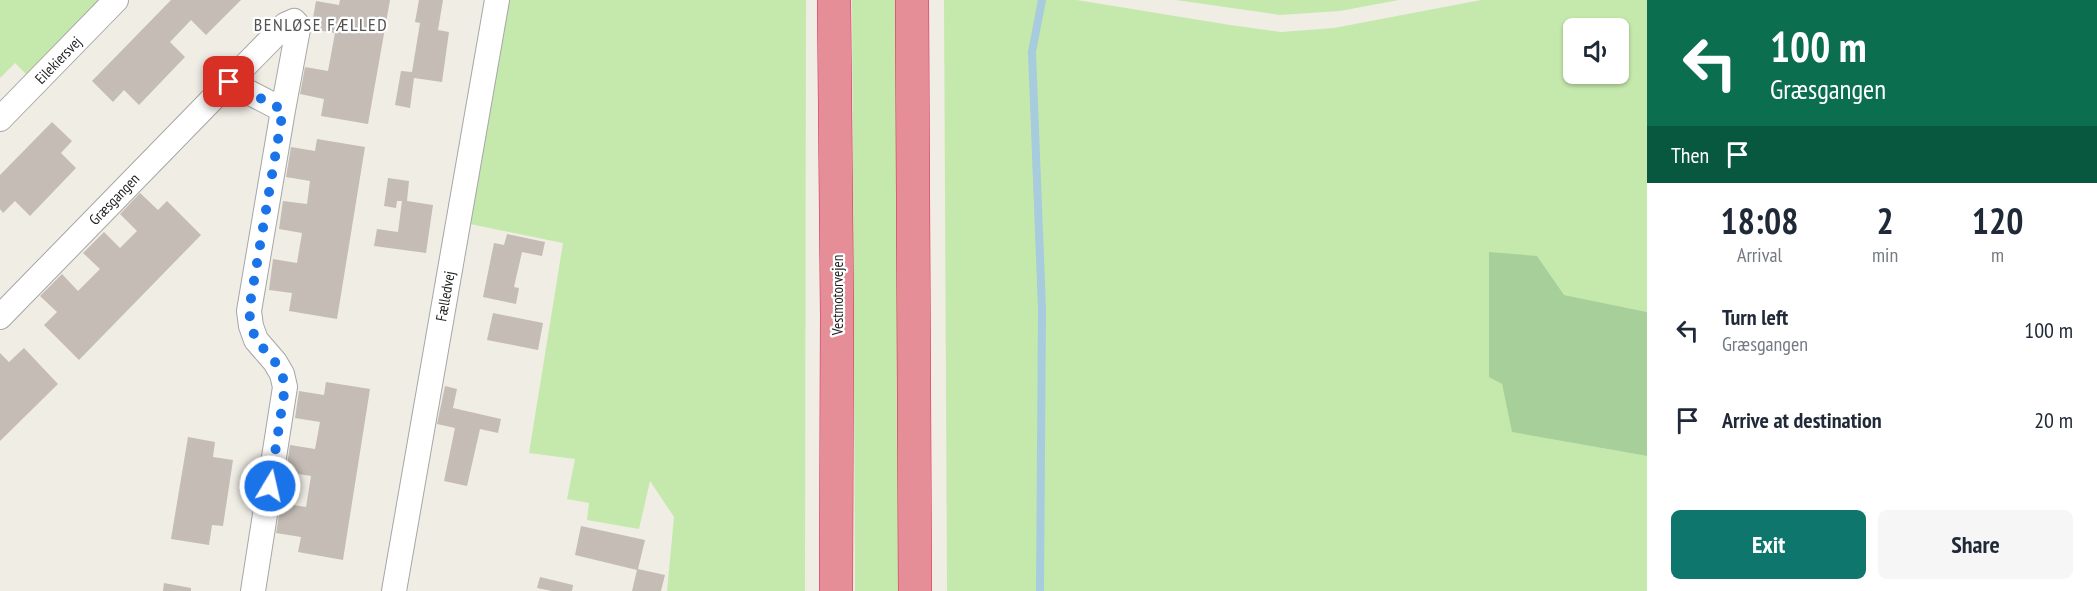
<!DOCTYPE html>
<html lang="en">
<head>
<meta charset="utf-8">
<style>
	body { margin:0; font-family:"PT Sans Narrow",sans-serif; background:#f6f6f7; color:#1f2937; height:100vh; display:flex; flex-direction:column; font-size:22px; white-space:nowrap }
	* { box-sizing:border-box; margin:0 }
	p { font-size:20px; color:#747a83 }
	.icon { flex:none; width:33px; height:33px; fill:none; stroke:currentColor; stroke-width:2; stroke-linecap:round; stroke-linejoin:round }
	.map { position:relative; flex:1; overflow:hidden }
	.side { display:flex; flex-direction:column; background:#fff; width:450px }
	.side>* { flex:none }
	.top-card { background:#0b6e4f; color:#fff; overflow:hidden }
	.tools { position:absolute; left:1563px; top:18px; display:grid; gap:12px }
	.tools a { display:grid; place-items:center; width:66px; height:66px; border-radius:9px; background:#fff; box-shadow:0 2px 4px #0004; font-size:30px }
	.pin { position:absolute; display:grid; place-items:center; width:51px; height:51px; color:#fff; margin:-26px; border-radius:12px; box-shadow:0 3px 9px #0006 }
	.me { position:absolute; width:66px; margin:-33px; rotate:9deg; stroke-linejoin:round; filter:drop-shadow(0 0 4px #0008) }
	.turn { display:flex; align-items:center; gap:21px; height:126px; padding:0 24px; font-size:27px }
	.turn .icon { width:78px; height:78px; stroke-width:2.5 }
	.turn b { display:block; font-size:42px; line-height:51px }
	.then { display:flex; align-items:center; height:57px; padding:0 24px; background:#0003; gap:12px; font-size:22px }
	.eta { display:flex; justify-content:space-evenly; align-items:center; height:102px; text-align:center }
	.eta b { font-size:36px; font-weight:700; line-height:42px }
	.cta { display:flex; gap:12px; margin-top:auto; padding:12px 24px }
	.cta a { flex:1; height:69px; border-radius:9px; background:#0f766e; color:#fff; font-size:24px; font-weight:700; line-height:69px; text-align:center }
	.cta a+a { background:#f6f6f7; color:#1f2937 }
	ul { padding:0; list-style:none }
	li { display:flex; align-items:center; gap:18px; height:90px; padding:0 24px }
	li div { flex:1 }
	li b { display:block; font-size:22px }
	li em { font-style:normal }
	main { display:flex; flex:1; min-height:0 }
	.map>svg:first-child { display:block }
</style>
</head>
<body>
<main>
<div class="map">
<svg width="1647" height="591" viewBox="0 0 1647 591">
	<rect width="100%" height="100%" fill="#f0ede5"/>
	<path fill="#c5e9ac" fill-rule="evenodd" d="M0,0H99L26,74L15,63L0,78Z
		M509,0H806L805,591H667L674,517L650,481L639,529L587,520L589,503L567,499L575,459L529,453L563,243L470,224Z
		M852,0H897L900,591H855Z
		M944,0H1077L1230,25L1281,32L1334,28L1481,0H1647V312L1563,295L1537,256L1502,384L1513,432L1647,456V591H947ZM1574,28H1618V74H1574Z
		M1176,0H1399L1340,11L1280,15Z"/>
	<path fill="#a6cf9a" d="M1489,252L1537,256L1564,295L1647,312V456L1512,432L1502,384L1489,377Z"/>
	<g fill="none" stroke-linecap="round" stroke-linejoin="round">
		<path stroke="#a6ccdd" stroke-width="8" d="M1040,591L1042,309L1032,52L1042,0"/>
	</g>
	<path fill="#c4bcb5" d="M171,0H241L206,35L191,20L170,42L185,57L139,105L124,90L113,102L92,81Z
		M340,0H390L368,124L321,116L324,99L300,94L305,67L328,71L335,33L311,29L316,1L339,5Z
		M419,0H443L438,30L449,32L442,82L414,78L410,108L395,105L401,71L412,72L420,23L415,22Z
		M52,122L72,141L61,153L76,168L30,216L15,201L3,213L0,209V175Z
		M317,139L365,147L337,319L289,311L292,293L269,290L273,259L297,263L302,233L279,229L283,201L307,204L310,181L286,177L291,147L315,151Z
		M388,178L409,181L407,201L433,205L426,253L374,246L377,229L398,232L402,201H397L396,208L384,206Z
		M140,193L158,210L167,201L201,235L79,360L44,325L57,312L40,296L62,274L78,291L100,269L83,253L104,232L120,248L137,231L120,214Z
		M507,234L545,242L542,256L522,252L514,287L519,288L516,304L483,297L494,243L504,245Z
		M493,313L543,323L538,350L487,340Z
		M24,348L58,384L0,441V353L9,362Z
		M326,382L370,389L343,560L298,552L301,537L276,533L281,503L306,507L311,476L286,472L290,445L315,449L320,422L295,418L299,391L324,395Z
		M445,386L457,389L453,408L501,419L498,433L480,429L467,486L444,481L455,428L437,424Z
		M188,437L215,442L213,457L233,460L223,526L212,525L209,545L171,539Z
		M581,526L645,540L638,569L665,575L661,591H632L637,570L575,555Z
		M540,577L573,585L572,591H552L537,588Z
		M164,583L191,588V591H163Z"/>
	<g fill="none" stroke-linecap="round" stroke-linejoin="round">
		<defs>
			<path id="minor" d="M229,82L285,25L294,21L297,24L298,29L283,110
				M0,119L116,0
				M0,317L229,82L283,110L249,311L251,326L256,340L275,362L282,374L285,387L253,591
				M394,591L497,0"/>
			<path id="motorway" d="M834,0L837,315L836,591
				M912,0L915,591"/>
		</defs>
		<use href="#minor" stroke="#a6a6a6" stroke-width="26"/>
		<use href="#motorway" stroke="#d92656" stroke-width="34"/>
		<use href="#minor" stroke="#fff" stroke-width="24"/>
		<use href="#motorway" stroke="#e68e97" stroke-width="33"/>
	</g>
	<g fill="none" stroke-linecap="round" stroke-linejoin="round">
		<path stroke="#1a73e8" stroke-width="10" stroke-dasharray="0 18" d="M229,82L283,110L249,310L251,326L256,340L275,362L282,374L285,387L270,486"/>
	</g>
	<g text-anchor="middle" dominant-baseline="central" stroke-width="4.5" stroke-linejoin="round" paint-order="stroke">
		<g font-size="15" fill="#1f1f1f" stroke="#fff">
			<text transform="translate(58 60) rotate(-46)">Eilekiersvej</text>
			<text transform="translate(114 199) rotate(-46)">Græsgangen</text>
			<text transform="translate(837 295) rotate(-90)">Vestmotorvejen</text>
			<text transform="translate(445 296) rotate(-80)">Fælledvej</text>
		</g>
		<g font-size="18" letter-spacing="1.5" fill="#525252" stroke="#fff">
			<text x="321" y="24">BENLØSE FÆLLED</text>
		</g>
	</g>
</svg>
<div class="tools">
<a><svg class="icon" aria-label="sound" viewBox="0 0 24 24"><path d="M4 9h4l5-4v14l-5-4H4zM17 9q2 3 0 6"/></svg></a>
</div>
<div class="pin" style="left:229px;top:82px;background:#d93025"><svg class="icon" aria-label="arrive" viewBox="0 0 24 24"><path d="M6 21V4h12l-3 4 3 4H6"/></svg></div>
<svg class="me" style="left:270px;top:486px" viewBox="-20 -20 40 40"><circle r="17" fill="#1a73e8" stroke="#fff" stroke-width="3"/><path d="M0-11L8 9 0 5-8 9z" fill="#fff"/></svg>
</div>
<section class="side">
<div class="top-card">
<div class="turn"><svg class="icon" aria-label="left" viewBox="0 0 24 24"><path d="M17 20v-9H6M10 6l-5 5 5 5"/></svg><div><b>100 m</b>Græsgangen</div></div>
<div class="then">Then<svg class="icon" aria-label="arrive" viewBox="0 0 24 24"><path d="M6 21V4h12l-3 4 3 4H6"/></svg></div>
</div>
<div class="eta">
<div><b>18:08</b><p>Arrival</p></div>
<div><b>2</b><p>min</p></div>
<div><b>120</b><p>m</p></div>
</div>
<ul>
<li><svg class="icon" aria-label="left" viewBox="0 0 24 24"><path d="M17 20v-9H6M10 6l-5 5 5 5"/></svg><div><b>Turn left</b><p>Græsgangen</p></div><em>100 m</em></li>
<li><svg class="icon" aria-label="arrive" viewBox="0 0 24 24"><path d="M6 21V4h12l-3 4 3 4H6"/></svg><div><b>Arrive at destination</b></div><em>20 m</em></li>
</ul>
<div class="cta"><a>Exit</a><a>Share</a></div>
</section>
</main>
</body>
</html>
